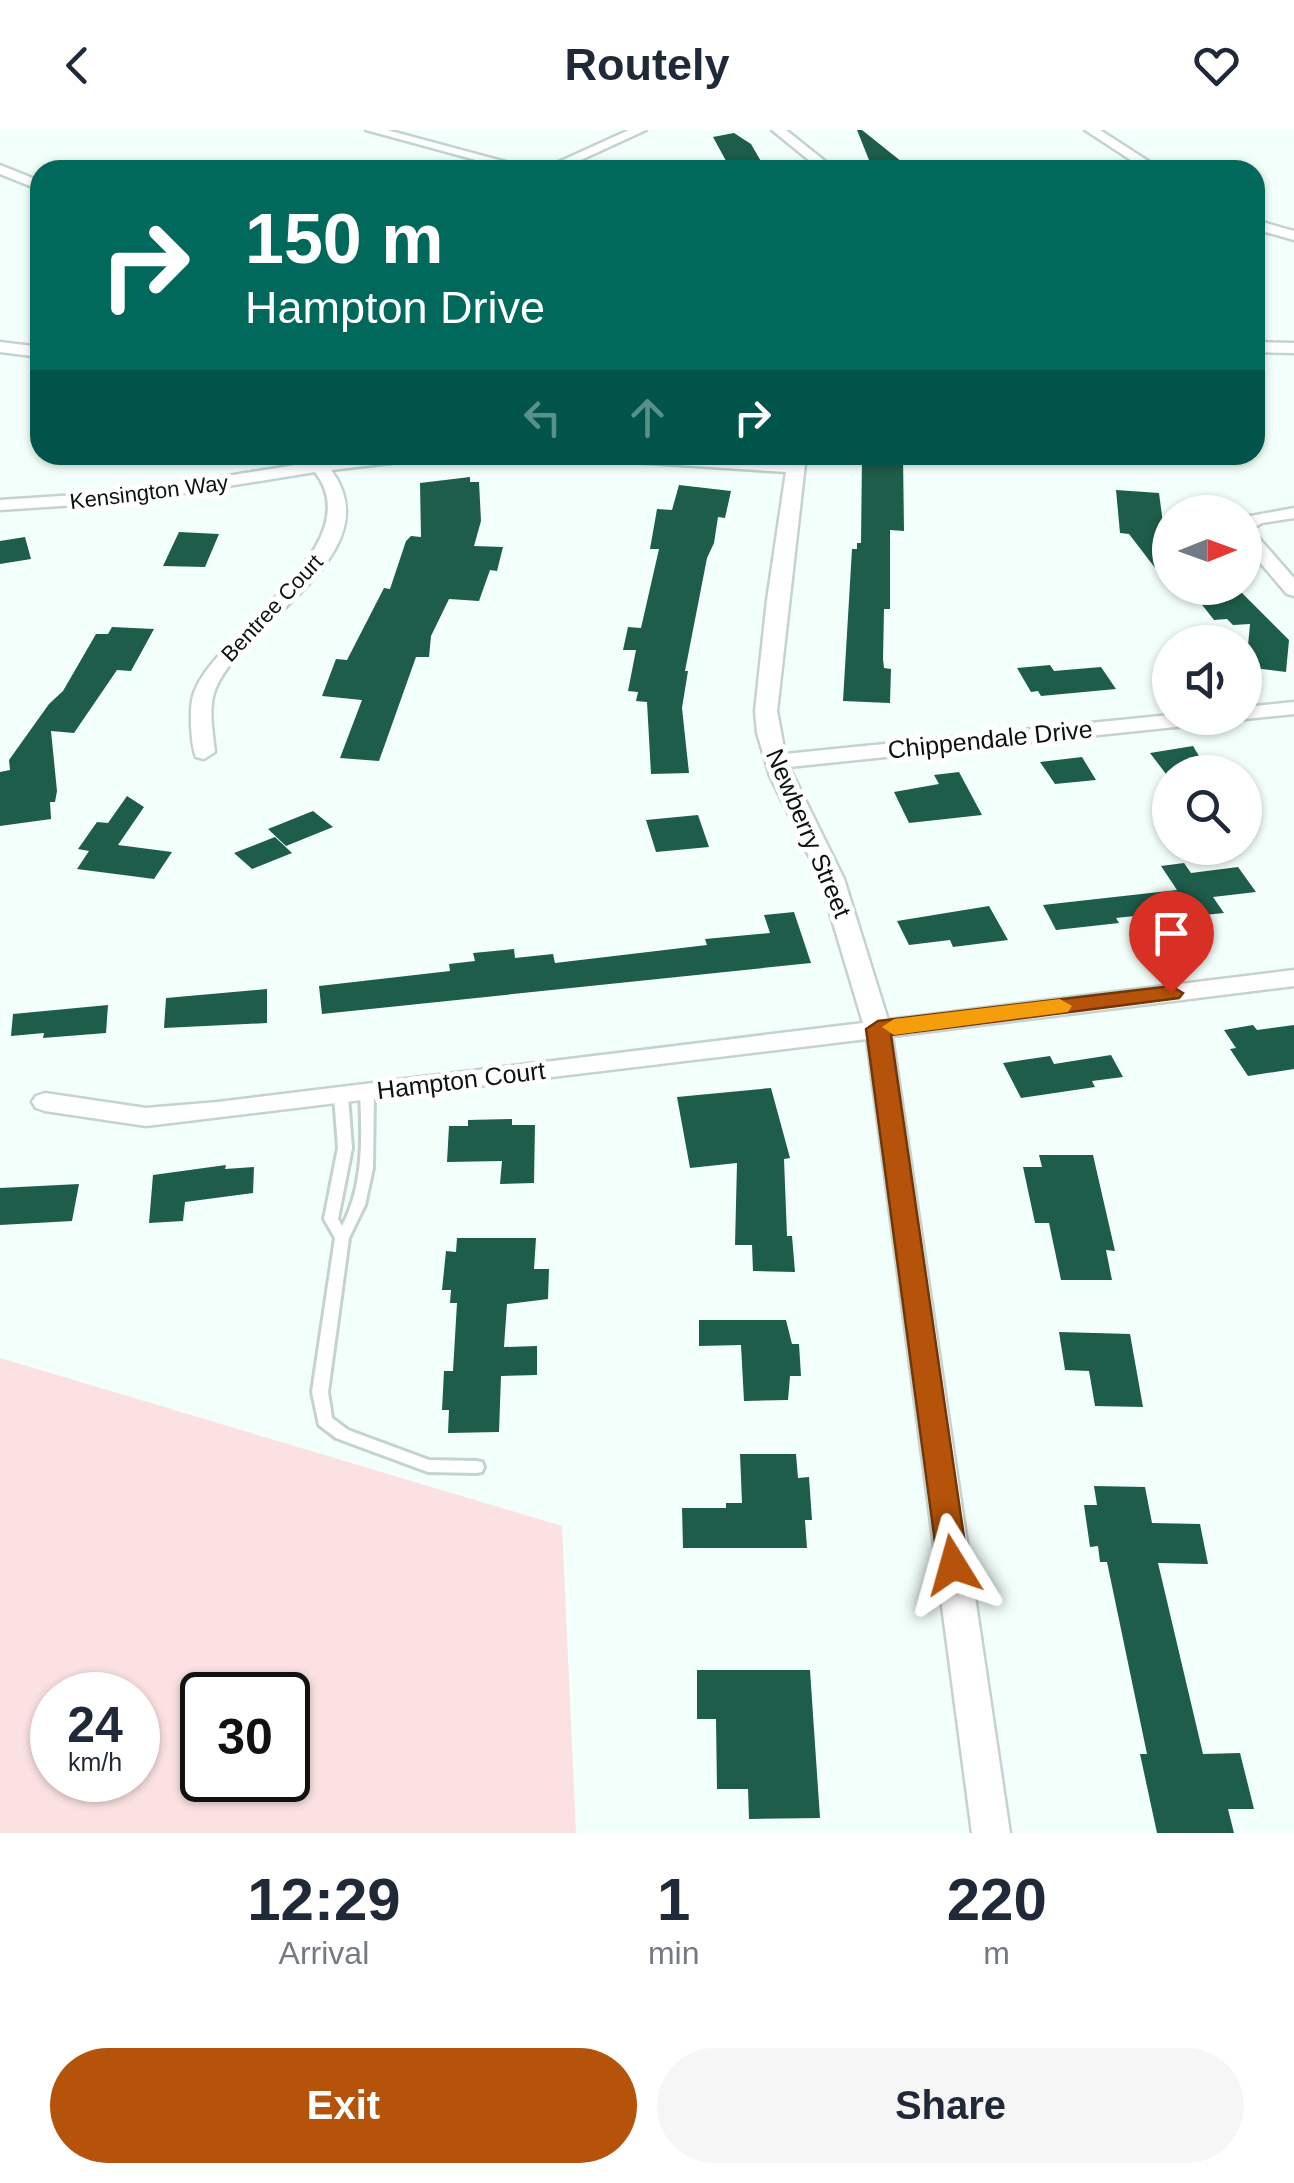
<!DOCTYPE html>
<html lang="en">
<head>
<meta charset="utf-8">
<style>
	body { margin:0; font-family:Helvetica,sans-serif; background:#f6f6f7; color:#1f2937; height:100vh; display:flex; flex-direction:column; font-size:38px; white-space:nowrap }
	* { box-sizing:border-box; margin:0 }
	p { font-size:32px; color:#747a83 }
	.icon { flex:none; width:55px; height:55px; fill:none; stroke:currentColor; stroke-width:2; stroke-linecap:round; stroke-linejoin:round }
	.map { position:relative; height:1703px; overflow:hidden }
	.details { display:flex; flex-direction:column; background:#fff; flex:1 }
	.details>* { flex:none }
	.guide { position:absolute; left:30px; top:30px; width:1235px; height:305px; border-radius:30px; box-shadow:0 2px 8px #0004; background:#00695c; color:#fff; overflow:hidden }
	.needle { width:65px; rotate:89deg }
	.fabs { position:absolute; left:1152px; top:365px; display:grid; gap:20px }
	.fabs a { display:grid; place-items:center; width:110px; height:110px; border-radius:50%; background:#fff; box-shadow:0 2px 8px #0004; font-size:50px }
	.speed { position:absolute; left:30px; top:1542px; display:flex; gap:20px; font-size:50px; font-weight:700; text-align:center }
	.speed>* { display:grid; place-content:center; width:130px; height:130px; border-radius:50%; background:#fff; box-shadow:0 2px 8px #0004; line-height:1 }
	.speed small { font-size:25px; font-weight:400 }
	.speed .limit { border:5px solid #111; border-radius:15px; background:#fff; color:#111 }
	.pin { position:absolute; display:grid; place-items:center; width:85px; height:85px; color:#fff; margin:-102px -42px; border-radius:50% 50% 50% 0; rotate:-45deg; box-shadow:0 0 10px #0007 }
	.pin .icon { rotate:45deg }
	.me { position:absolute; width:110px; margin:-55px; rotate:352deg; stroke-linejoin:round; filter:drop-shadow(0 0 8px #0008) }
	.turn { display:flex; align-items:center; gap:35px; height:210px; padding:0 50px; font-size:45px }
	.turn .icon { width:130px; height:130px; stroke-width:2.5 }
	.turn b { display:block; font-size:70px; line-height:85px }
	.lanes { display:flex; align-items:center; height:95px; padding:0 50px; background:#0003; justify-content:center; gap:50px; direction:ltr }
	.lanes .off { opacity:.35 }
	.eta { display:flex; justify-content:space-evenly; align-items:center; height:170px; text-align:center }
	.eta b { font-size:60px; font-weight:700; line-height:70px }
	.button { display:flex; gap:20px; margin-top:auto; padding:20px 50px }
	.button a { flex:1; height:115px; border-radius:60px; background:#b45309; color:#fff; font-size:40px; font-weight:700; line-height:115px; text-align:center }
	.button a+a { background:#f6f6f7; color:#1f2937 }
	header { display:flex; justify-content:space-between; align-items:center; height:130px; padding:0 50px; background:#fff; font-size:45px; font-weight:700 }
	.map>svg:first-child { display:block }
</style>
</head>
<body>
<header><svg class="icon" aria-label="back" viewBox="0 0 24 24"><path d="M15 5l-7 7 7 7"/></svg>Routely<svg class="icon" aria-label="heart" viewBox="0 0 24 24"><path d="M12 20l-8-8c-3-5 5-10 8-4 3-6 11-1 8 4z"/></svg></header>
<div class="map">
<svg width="1294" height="1703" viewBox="0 0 1294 1703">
	<rect width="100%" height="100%" fill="#f3fffa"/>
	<path fill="#fbe1e2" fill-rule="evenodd" d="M0,1228L562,1396L576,1703H0ZM52,1565H138V1650H52ZM202,1565H288V1650H202Z"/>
	<path fill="#1e5d4a" d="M857,0H862L912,40H873Z
		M734,3L751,14L766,40H731L713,7Z
		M862,325H903L904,401L890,400V479H884L883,529L884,538L891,539L890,573L843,571L852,419H857V413H861Z
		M470,347V352H479L481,391L474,416L503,417L497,441L490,440L479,471L449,469L431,506L429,527H416L379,631L340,628L362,570L322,566L336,529L347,530L384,458L390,459L406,411L411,406L421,407L420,353Z
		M679,355L731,361L725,388L718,387L714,413L707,428L685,541H688L682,578L689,643L651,644L647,572L636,571L638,562L628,561L636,520H623L628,497L641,498L659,419H650L657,379L672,380Z
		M1116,360L1159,363L1172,460L1129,404L1120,403Z
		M179,402L219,404L205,437L163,436Z
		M25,407L31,429L0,434V411Z
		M1241,462L1289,510L1286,542L1246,537L1250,494L1233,495L1227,489L1214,490L1196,467Z
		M112,497L154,499L131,541L117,540L74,603L51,601L57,661L55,672H50L51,689L0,696V642L10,640L9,630L49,574L63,561L96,504H108Z
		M1050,535L1054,541L1101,537L1116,559L1041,566L1038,561L1031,562L1017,538Z
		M1193,616L1205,636L1189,638L1191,641L1166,644L1150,623Z
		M1082,627L1096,650L1055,654L1040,632Z
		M959,642L982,685L909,693L894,662L939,654L934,645Z
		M127,666L144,677L118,715L172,722L154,749L77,739L89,721L78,719L97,692L108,693Z
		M313,681L333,697L286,716L268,699Z
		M698,685L709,717L656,722L646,690Z
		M275,707L292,723L252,739L234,723Z
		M1184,733L1191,743L1238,737L1256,762L1213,767L1224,783L1195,786L1190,780L1116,788L1119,793L1056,800L1043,775L1177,760L1161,736Z
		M989,776L1008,810L953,817L950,810L909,815L897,791Z
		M794,782L811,833L322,884L319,856L450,841L449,834L475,831L473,823L514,819L515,828L553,824L555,833L707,815L705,809L770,803L764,785Z
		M267,859V893L164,898L166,868Z
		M108,875L106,903L43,908L44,903L11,906L13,884Z
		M1253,895L1257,900L1294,895V939L1248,946L1230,919L1236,918L1224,900Z
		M1111,925L1123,947L1092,951L1095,957L1021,968L1003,933L1050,926L1054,934Z
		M771,958L790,1028L784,1029L787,1106H792L795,1142L753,1141L752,1115H735L737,1033L690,1038L677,967Z
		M512,989V995H535L534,1053L500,1054L502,1031L447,1032L449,996H468V990Z
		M1039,1025H1093L1115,1121L1106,1120L1112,1150H1061L1049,1093H1035L1023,1037H1042Z
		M226,1035L225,1039L254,1037L253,1063L185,1072L183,1091L149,1093L153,1045Z
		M79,1054L72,1091L0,1095V1058Z
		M457,1108H536L534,1139H549L548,1169L507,1174L504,1217L537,1216V1245L501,1246L499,1302L448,1303L449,1280H442L444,1241H453L457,1173H450L451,1160H442L446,1121L456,1122Z
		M699,1190H786L792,1214H799L801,1246H790L788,1270L744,1271L741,1215L699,1216Z
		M1059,1202L1130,1204L1143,1277L1095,1276L1089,1241L1065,1240Z
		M740,1324H796L798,1348L809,1347L812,1390H805L807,1418H683L682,1378H726V1373H742Z
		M1094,1356L1145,1357L1152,1393L1200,1394L1208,1434L1158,1433L1203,1624L1240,1623L1254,1679H1228L1234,1703H1157L1140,1624H1147L1107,1432H1100L1098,1416L1090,1417L1084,1375H1097Z
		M697,1540H810L820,1688L749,1689L748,1659H717L716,1589H697Z"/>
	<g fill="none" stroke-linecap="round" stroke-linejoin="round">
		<defs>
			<path id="service" d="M367,958L374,962L373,1038L365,1075L349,1108L328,1262L332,1288L348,1300L429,1330L476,1331L482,1332L484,1337L482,1342L476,1343L428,1342L336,1308L319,1295L312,1262L335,1108L324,1089L338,1018L334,966L341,962L348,966L352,1018L338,1089L342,1096C364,1055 362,1007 360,962Z"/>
			<path id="minor" d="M366,0H387L536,40H513Z
				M629,0H646L559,40H541Z
				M772,0H786L836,40H821Z
				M1085,0H1100L1162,40H1146Z
				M0,35L40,51V60L0,44Z
				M1255,90L1294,101V110L1255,99Z
				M0,212L40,217V227L0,222Z
				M1255,212L1294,213V223L1255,222Z
				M305,325H319L323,330L356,325H425L416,330L331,340C394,425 241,492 215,560C208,579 213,603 215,622L204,629L196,627C192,617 192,607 191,596C191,584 190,570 196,558C223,498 372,415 315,342L136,371L0,380V370L136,361L307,333Z
				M593,325L787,331L788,325H806L777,581L785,624L1170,585L1215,588L1204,594L789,637L844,749L888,890L1294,840V856L892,906L1010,1703H972L867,909L146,996L45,981L36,978L32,972L36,966L45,963L146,978L218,972L863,893L820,749L770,646L757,603L755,581L767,470L786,342L602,330Z
				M1294,378V388L1262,393L1251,399L1294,448V466L1287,464L1245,415V387Z
				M1294,572V584L1245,589L1238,588H1245V577Z"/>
		</defs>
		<use href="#service" stroke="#c5d3cd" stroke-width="6"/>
		<use href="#minor" stroke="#c5d3cd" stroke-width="5"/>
		<use href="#service" fill="#fff" fill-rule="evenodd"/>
		<use href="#minor" fill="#fff" fill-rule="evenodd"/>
	</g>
	<path fill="#b45309" stroke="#753606" stroke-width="2.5" d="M1171,856L1183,863L1179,868L891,905L968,1435L964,1444L953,1448L943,1444L938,1435L866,899L878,891Z"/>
	<path fill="#f59e0b" d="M1060,869L1072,876L1068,882L894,905L882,897L894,889Z"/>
	<g text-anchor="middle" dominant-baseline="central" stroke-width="10" stroke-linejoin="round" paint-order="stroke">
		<g font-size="22" fill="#0d1210" stroke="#fff">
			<text transform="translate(149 362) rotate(-7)">Kensington Way</text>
			<text transform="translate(272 478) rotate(-47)">Bentree Court</text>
		</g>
		<g font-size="25" fill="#0d1210" stroke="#fff">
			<text transform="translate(990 609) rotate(-6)">Chippendale Drive</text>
			<text transform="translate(809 703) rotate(67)">Newberry Street</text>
			<text transform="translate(461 950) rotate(-7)">Hampton Court</text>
		</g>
	</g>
</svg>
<div class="fabs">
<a><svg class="needle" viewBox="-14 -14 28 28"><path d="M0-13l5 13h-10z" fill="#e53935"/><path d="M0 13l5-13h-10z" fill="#747a83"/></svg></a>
<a><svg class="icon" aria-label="sound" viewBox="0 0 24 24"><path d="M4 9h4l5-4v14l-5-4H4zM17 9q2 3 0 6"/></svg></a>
<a><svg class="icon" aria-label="search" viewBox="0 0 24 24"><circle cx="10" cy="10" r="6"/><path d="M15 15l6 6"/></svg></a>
</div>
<div class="speed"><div>24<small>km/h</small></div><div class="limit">30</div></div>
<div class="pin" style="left:1171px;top:863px;background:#d93025"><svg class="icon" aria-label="arrive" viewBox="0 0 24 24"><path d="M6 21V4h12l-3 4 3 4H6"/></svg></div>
<svg class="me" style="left:953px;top:1435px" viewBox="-20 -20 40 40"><path d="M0-17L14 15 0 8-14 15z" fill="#b45309" stroke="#fff" stroke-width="4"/></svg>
<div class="guide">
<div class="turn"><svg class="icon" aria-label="right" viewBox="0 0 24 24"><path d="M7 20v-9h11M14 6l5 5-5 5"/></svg><div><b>150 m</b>Hampton Drive</div></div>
<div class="lanes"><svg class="icon off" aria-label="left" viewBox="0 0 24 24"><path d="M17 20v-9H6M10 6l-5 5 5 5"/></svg><svg class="icon off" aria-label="ahead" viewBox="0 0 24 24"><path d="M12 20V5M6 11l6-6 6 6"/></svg><svg class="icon" aria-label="right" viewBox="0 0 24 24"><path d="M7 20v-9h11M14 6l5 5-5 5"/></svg></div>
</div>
</div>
<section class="details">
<div class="eta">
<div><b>12:29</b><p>Arrival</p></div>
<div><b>1</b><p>min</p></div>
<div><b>220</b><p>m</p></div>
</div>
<div class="button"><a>Exit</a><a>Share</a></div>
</section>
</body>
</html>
